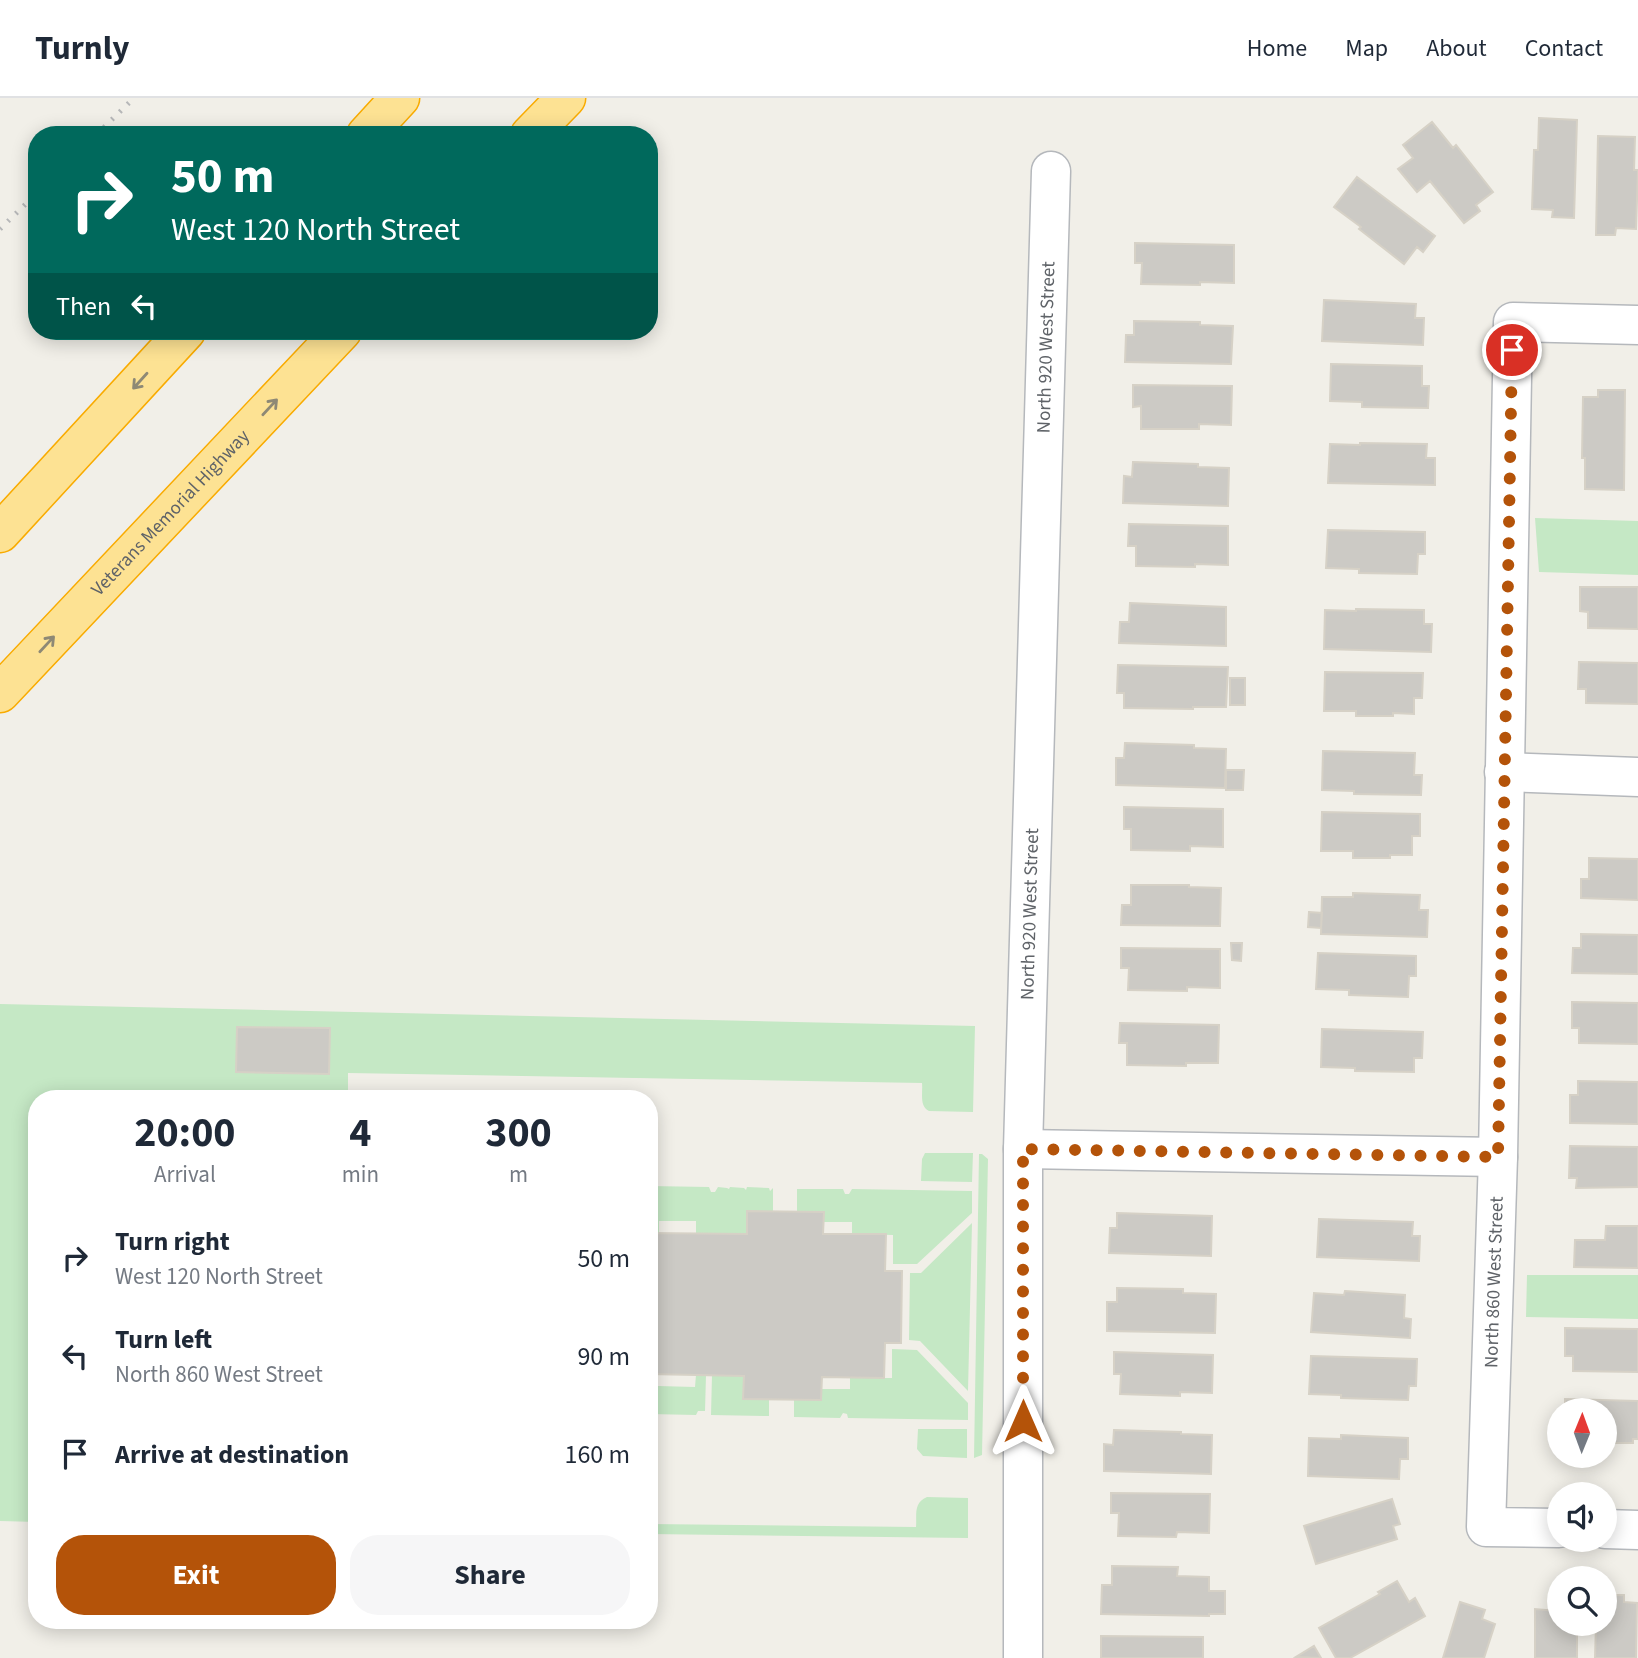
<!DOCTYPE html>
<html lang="en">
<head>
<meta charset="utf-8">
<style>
	body { margin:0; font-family:"Source Sans 3",sans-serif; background:#f6f6f7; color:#1f2937; height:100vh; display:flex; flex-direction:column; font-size:26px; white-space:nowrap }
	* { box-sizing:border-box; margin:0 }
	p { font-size:23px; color:#747a83 }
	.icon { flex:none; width:38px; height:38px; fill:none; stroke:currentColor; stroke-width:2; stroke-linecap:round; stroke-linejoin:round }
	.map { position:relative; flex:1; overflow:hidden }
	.details { position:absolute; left:28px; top:992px; width:630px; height:539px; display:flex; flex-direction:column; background:#fff; border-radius:28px; box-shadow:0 4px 18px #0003 }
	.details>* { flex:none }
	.guide { position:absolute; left:28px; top:28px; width:630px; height:214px; border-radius:28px; box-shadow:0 4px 18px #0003; background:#00695c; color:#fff; overflow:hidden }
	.needle { width:46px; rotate:1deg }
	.controls { position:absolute; left:1547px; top:1300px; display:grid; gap:14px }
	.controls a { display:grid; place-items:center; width:70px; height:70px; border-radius:50%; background:#fff; box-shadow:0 4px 18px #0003; font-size:35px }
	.pin { position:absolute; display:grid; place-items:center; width:60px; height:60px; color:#fff; margin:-30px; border:4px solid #fff; border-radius:50%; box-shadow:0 2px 7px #0007 }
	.me { position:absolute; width:77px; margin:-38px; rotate:0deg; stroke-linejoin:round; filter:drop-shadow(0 0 5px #0008) }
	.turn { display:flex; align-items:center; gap:24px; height:147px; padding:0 28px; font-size:32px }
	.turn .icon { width:91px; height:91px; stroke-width:2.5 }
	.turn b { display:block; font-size:49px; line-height:60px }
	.then { display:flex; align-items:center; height:66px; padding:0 28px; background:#0003; gap:14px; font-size:26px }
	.eta { display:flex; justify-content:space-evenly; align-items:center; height:119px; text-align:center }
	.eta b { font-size:42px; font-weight:700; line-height:49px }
	.action { display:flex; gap:14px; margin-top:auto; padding:14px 28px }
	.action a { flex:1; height:80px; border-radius:28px; background:#b45309; color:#fff; font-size:28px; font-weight:700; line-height:80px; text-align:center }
	.action a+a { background:#f6f6f7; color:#1f2937 }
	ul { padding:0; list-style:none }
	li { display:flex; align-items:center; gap:21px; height:98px; padding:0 28px }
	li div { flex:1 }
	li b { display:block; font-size:26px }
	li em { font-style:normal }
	header { display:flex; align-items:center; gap:42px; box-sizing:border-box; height:98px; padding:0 35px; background:#fff; border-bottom:2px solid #e0e1e3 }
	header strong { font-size:33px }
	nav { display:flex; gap:38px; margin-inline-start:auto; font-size:24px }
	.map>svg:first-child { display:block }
</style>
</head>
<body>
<header>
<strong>Turnly</strong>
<nav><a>Home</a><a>Map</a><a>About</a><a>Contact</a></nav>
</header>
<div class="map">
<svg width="1638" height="1560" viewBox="0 0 1638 1560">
	<rect width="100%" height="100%" fill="#f1efe8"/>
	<path fill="#c5e8c5" d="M1535,420L1638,423V477L1539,474Z
		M0,906L975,928L973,1014L929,1013C919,1008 923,995 922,985L348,975V1001H37V1424L0,1423Z
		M925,1055H973L972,1084L921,1083L922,1061Z
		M979,1056H982L988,1061L982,1357L974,1360Z
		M649,1088L709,1089L711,1094H715L718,1089L727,1090L729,1091L730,1089L744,1090L746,1092L747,1089L769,1090L770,1093L773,1090V1113H747V1136L696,1135V1123H659V1135H649Z
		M797,1091H843L845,1096H849L852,1091L972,1093V1115L917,1166H893V1137L852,1136V1124H823V1114L797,1113Z
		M972,1125L968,1293L920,1243L909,1242L910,1175H921Z
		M1527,1177H1638V1221L1526,1219Z
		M892,1251L917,1252L968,1305V1322L848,1320L847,1316L843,1315L840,1320L794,1319V1302H821V1291H850V1280H892Z
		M649,1276H658V1288L695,1289L696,1277H706L705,1313H698L696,1317L649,1316Z
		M712,1277L744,1278V1301H769V1318L711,1317Z
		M918,1331H967V1360L923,1358L917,1351Z
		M927,1399L968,1400V1440L649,1436V1426L916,1429C917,1417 913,1405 927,1399Z"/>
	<path fill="#cccac5" stroke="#d6d1c6" stroke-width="2" d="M1539,20L1577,22L1574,120L1552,119L1553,112L1532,111L1534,52H1538Z
		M1432,24L1453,50L1456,47L1493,94L1476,107L1480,113L1464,125L1430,83L1417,94L1398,71L1413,60L1403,47Z
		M1598,38L1635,39L1634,72H1638L1636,131L1616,130L1615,137H1596Z
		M1357,79L1435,138L1423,154L1417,149L1404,166L1359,131L1361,129L1334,109Z
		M1135,145L1234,147V185L1200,184V187L1141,186L1142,165H1135Z
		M1324,202L1416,206L1415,220H1424L1423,247L1322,243Z
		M1134,223L1200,224V227L1233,228L1231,266L1125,264L1126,237H1134Z
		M1331,266L1422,268V288H1429L1428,310L1362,309V304L1330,303Z
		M1133,287L1232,288L1231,327L1199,326V331H1141V308L1133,309Z
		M1598,292H1625L1624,392L1585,391V360H1582L1583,299H1598Z
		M1360,345L1427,346L1426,360H1435V387L1328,385L1330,346L1360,347Z
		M1133,364L1198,366V369L1229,370L1228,408L1123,405L1124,378L1132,379Z
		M1129,426L1228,428V467L1195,466V469L1136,468V448H1128Z
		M1328,432L1425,434V456H1418L1417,476L1359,475V471L1326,470Z
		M1580,489H1638V531L1588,530V514L1580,513Z
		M1130,505L1226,509V548L1119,545L1120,524H1129Z
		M1356,511L1424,512V526H1432L1431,554L1324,551L1325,512L1356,513Z
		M1579,564L1638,565V606L1586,605V591H1578Z
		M1118,567L1228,569L1226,609H1193V611L1124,610V595H1117Z
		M1325,574L1423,575L1422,600H1414V616L1393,615V618H1356V613H1324Z
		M1230,580H1245V607H1230Z
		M1125,645L1194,647V650L1226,651L1225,690L1116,687V660H1124Z
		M1323,653L1415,655L1414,677H1422L1421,697L1354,696V693L1322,692Z
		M1226,672H1244L1243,692H1226Z
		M1124,709L1223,711V749L1190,748V753L1131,752V731H1124Z
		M1322,714L1420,716V738H1412V757H1390V760H1353V753H1321Z
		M1589,760L1638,761V802L1581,800V781H1589Z
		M1131,787H1189V789L1221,790L1220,828L1121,827L1122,807H1131Z
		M1353,795L1420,797L1419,812H1428L1427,839L1321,836L1322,799H1353Z
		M1309,814L1322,815L1321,830L1308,829Z
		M1581,836L1638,837V876L1572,875L1573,850H1581Z
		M1231,845H1242L1241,863L1232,862Z
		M1121,850L1220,851V890L1187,889V893L1128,892L1129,870H1121Z
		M1318,855L1416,858V878H1409L1408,899L1349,897V892L1316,891Z
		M1572,904L1638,905V946L1579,945V930H1572Z
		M1120,925L1219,927L1218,965H1186V968L1127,967V945H1119Z
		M237,929L330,930L329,976L236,974Z
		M1322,931L1423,934L1422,960H1414V974L1355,973V970L1321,969Z
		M1578,983L1638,984V1026L1570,1025V997H1578Z
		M1570,1048L1638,1049V1089L1576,1090L1577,1080H1569Z
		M747,1113L824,1114L823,1136H886L885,1173H902L901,1245H885L884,1280L822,1279L821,1302L743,1301L744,1278L649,1276V1135L747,1136Z
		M1117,1115L1212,1118L1211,1158L1109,1155L1110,1130H1117Z
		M1319,1121L1413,1124L1412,1138H1420L1419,1163L1317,1159Z
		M1606,1128H1638V1170L1574,1169L1575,1142H1605Z
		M1117,1190L1183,1191V1195L1216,1196L1215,1235L1107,1233V1204H1117Z
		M1345,1193L1405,1197L1404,1220L1411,1221L1410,1240L1311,1234L1314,1195L1344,1197Z
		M1565,1230L1638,1231V1274L1573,1273V1258H1565Z
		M1114,1254L1213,1257L1212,1295L1180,1294V1298L1120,1296L1121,1276H1114Z
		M1311,1258L1417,1261L1416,1288H1409L1408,1302L1341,1300V1297L1309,1296Z
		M1565,1301L1638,1303V1341H1633V1345H1605V1312H1565Z
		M1114,1332L1181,1334V1336L1212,1337L1211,1376L1104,1373V1346L1113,1347Z
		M1341,1337L1408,1340V1361H1400L1399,1381L1308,1378L1309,1340L1341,1341Z
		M1111,1395L1210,1396L1209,1435L1177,1434L1176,1439L1118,1438L1119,1415H1111Z
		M1392,1401L1400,1426L1393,1428L1397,1441L1316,1466L1304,1428Z
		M1112,1468L1178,1469L1177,1478L1209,1479V1493H1225V1516H1209V1518L1101,1516L1102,1487H1112Z
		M1397,1483L1409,1504L1415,1500L1425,1518L1350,1560H1336L1319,1530L1380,1496L1378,1494Z
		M1605,1497H1624V1504L1637,1505L1636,1560H1595L1596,1526H1605Z
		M1460,1504L1485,1512L1482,1521L1495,1526L1484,1560H1443Z
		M1559,1506V1526H1577V1560H1535V1511L1558,1513Z
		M1101,1538L1203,1539V1560H1101Z
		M1314,1548L1321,1560L1296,1559Z"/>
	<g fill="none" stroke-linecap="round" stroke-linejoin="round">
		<defs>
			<g id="minor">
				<path d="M1504,674L1638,679"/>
				<path d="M1023,1051L1498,1059"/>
				<path id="s1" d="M1559,1430L1486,1429L1498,1059L1513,224L1638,227"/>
				<path d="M1605,1431L1638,1432"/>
				<path id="s2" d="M1023,1560V1051L1051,73"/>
			</g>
			<g id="highway">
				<path d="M366,37L400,0"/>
				<path d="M530,37L566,0"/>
				<path d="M0,435L186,233"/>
				<path id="s3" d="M0,595L342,233"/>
			</g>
		</defs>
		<use href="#minor" stroke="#b5b8bc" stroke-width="41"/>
		<use href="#highway" stroke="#f9ab00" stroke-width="41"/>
		<use href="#minor" stroke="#fff" stroke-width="38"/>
		<use href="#highway" stroke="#fde293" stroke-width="38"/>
		<path stroke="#b6b7b8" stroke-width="5" stroke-dasharray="2 9" stroke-linecap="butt" d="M96,37L134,0
			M0,131L37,95"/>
	</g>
	<defs><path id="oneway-shaft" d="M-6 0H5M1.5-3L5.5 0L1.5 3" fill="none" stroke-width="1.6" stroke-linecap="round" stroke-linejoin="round" transform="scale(1.75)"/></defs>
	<g stroke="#8e8975">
		<use href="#oneway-shaft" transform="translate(140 283) rotate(132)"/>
		<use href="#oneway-shaft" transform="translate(270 309) rotate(-47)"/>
		<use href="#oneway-shaft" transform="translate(47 546) rotate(-47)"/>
	</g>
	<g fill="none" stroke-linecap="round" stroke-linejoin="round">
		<path stroke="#b45309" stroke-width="12" stroke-dasharray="0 21.6" d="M1023,1323V1051L1498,1059L1512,252"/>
	</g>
	<g text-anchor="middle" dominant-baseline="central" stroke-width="6" stroke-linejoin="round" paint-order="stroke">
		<g font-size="19" fill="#5f6368" stroke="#fff">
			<text stroke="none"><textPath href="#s2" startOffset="1311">North 920 West Street</textPath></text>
			<text stroke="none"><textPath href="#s3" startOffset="248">Veterans Memorial Highway</textPath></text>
			<text stroke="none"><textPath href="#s2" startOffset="744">North 920 West Street</textPath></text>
			<text stroke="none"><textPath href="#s1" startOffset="318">North 860 West Street</textPath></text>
		</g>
	</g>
</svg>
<div class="controls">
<a><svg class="needle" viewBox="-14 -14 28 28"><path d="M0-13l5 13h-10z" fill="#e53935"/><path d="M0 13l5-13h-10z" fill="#747a83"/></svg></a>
<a><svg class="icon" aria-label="sound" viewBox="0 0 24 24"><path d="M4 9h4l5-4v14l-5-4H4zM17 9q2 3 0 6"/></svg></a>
<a><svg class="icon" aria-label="search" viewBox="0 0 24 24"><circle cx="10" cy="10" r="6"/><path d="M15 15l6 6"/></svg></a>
</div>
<div class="pin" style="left:1512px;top:252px;background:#d93025"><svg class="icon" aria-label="arrive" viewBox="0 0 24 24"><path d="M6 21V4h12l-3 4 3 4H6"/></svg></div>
<svg class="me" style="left:1023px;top:1323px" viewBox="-20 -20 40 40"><path d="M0-17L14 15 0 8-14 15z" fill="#b45309" stroke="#fff" stroke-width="4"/></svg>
<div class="guide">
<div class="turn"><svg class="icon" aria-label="right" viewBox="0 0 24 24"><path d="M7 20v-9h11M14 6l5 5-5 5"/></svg><div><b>50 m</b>West 120 North Street</div></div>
<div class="then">Then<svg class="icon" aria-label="left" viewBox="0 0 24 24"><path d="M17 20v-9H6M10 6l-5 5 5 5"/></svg></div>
</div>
<section class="details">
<div class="eta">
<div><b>20:00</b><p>Arrival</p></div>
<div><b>4</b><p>min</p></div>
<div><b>300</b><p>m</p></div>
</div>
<ul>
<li><svg class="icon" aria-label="right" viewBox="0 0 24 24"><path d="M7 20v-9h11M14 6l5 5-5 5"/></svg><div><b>Turn right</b><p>West 120 North Street</p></div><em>50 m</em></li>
<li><svg class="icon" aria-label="left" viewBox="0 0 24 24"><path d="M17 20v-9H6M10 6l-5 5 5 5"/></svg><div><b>Turn left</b><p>North 860 West Street</p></div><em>90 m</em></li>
<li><svg class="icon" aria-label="arrive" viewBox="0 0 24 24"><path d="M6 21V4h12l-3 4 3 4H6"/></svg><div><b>Arrive at destination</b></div><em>160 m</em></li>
</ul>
<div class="action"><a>Exit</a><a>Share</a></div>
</section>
</div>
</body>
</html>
